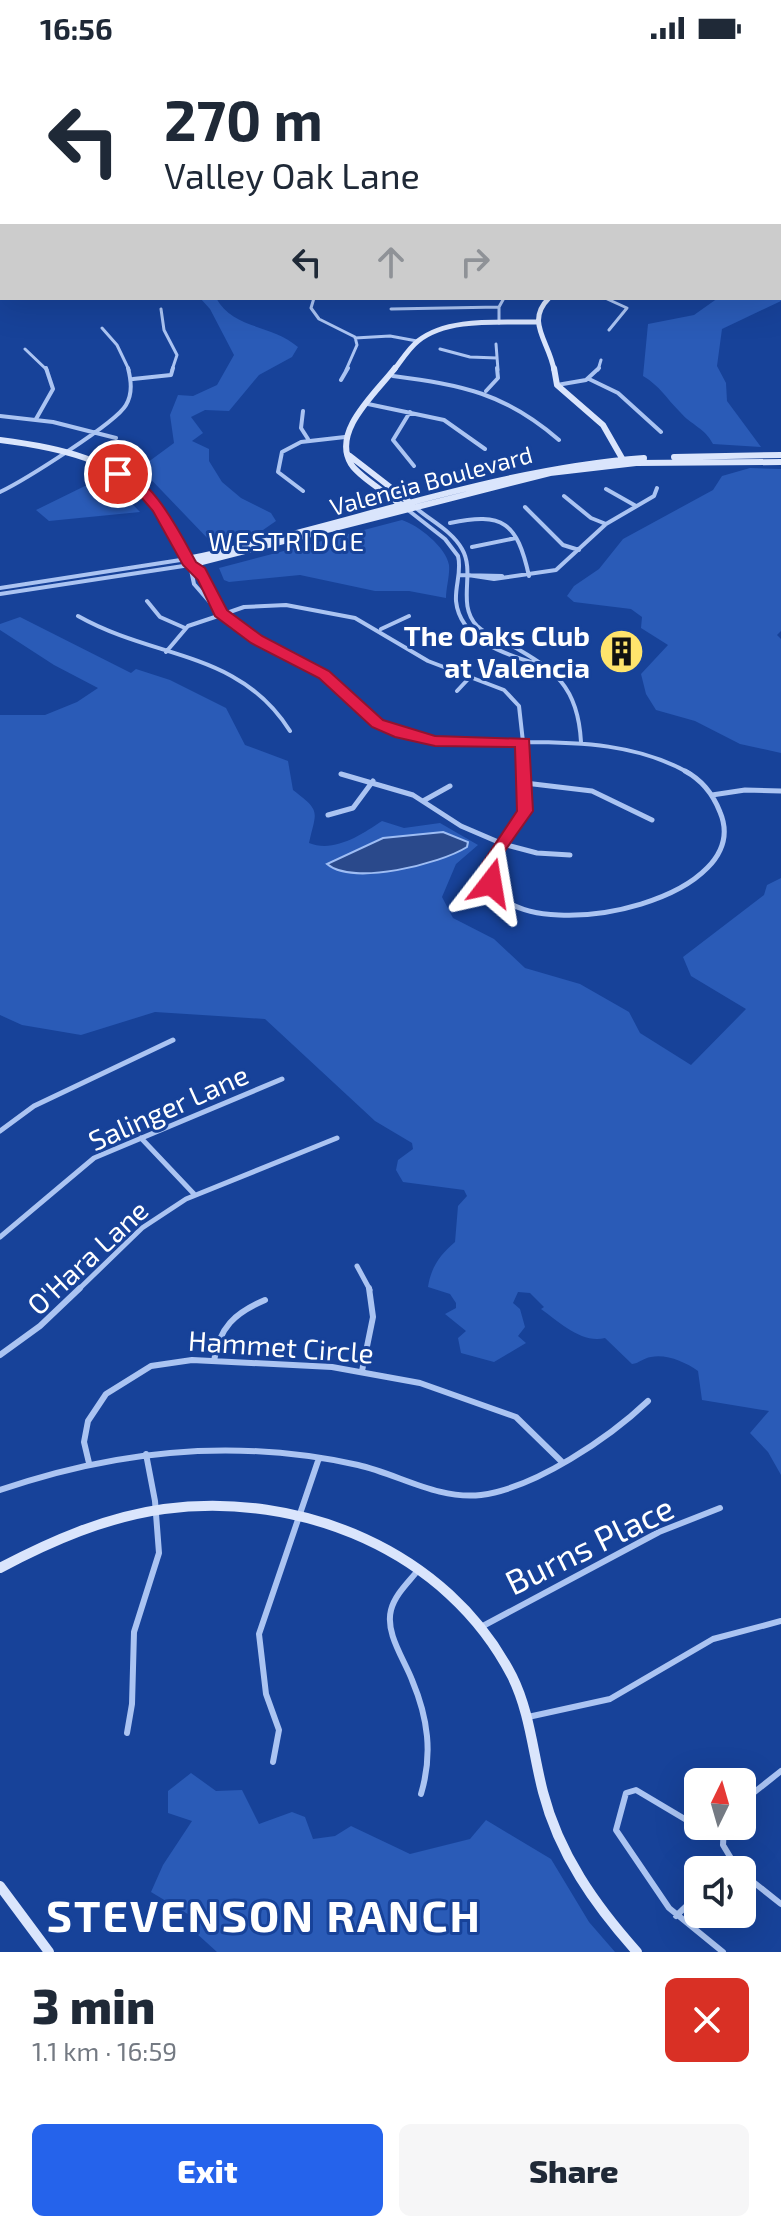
<!DOCTYPE html>
<html lang="en">
<head>
<meta charset="utf-8">
<style>
	body { margin:0; font-family:"Exo 2",sans-serif; background:#f6f6f7; color:#1f2937; height:100vh; display:flex; flex-direction:column; font-size:30px; white-space:nowrap }
	* { box-sizing:border-box; margin:0 }
	p { font-size:26px; color:#747a83 }
	.icon { flex:none; width:44px; height:44px; fill:none; stroke:currentColor; stroke-width:2; stroke-linecap:round; stroke-linejoin:round }
	.map { position:relative; height:1896px; overflow:hidden }
	.sheet { display:flex; flex-direction:column; background:#fff; flex:1 }
	.sheet>* { flex:none }
	.hud { position:absolute; left:0px; top:0px; width:782px; height:244px; box-shadow:0 8px 32px #0002; background:#fff; color:#1f2937; overflow:hidden }
	.needle { width:52px; rotate:5deg }
	.controls { position:absolute; left:684px; top:1712px; display:grid; gap:16px }
	.controls a { display:grid; place-items:center; width:72px; height:72px; border-radius:12px; background:#fff; box-shadow:0 8px 32px #0002; font-size:40px }
	.pin { position:absolute; display:grid; place-items:center; width:68px; height:68px; color:#fff; margin:-34px; border:4px solid #fff; border-radius:50%; box-shadow:0 2px 8px #0007 }
	.me { position:absolute; width:88px; margin:-44px; rotate:14deg; stroke-linejoin:round; filter:drop-shadow(0 0 6px #0008) }
	.turn { display:flex; align-items:center; gap:28px; height:168px; padding:0 32px; font-size:36px }
	.turn .icon { width:104px; height:104px; stroke-width:2.5 }
	.turn b { display:block; font-size:56px; line-height:68px }
	.lanes { display:flex; align-items:center; height:76px; padding:0 32px; background:#0003; justify-content:center; gap:40px; direction:ltr }
	.lanes .off { opacity:.35 }
	.round { display:grid; place-items:center; flex:none; width:84px; height:84px; border-radius:12px; background:#f6f6f7 }
	.head { display:flex; align-items:center; justify-content:space-between; height:136px; padding:0 32px }
	h1 { font-size:48px; font-weight:800; line-height:60px }
	.primary-button { display:flex; gap:16px; margin-top:auto; padding:16px 32px }
	.primary-button a { flex:1; height:92px; border-radius:12px; background:#2563eb; color:#fff; font-size:32px; font-weight:800; line-height:92px; text-align:center }
	.primary-button a+a { background:#f6f6f7; color:#1f2937 }
	.status { display:flex; justify-content:space-between; align-items:center; height:56px; padding:0 40px; background:#fff; direction:ltr }
	.status svg { height:22px; fill:currentColor }
	.map>svg:first-child { display:block }
</style>
</head>
<body>
<div class="status"><b>16:56</b><svg viewBox="0 0 49 12"><path d="M0 12V9h3v3zM5 12V6h3v6zM10 12V3h3v9zM15 12V0h3v12zM26 1h20v11H26zM47 4h2v5h-2z"/></svg></div>
<div class="map">
<svg width="781" height="1896" viewBox="0 0 781 1896">
	<rect width="100%" height="100%" fill="#174299"/>
	<path fill="#2a5bb7" d="M781,139V245L722,273L717,310L726,327L727,345L761,391L713,388C705,372 691,369 680,356C666,342 660,330 643,320L648,268L694,259L718,242H780Z
		M200,242H216C234,274 272,268 298,291L292,301L259,319L229,355L205,354L191,361L203,377L192,385L209,393V405L222,426L241,442L271,457L276,465L263,474L211,486L140,412L174,387L170,359L178,339L193,340L217,329L234,299L210,253Z
		M750,412L781,413V575L777,579L781,583V697L740,688L695,665L656,654L646,638L641,618L668,589L641,572L642,561L631,553L574,546L567,540L574,530L599,513L623,483L713,434L722,420Z
		M95,418L117,432L140,456L49,465L36,454L91,427Z
		M402,464C418,469 446,491 449,509C450,519 446,532 446,542L409,535H375L300,519L229,526L224,524L219,512Z
		M20,561L131,617L136,613L170,624L226,652L245,689L288,705L293,734C322,756 316,755 309,787C334,797 361,779 382,765L404,772L440,767L478,789L456,808L442,841L453,862L494,883L525,912L580,928L629,956L640,977L691,1009L746,953L691,920L683,901L764,839L767,829L781,822V1419L768,1396L750,1377L769,1355L702,1344L698,1315C685,1306 667,1298 651,1301C643,1302 640,1307 632,1308L605,1282C582,1288 559,1266 541,1253L544,1251L530,1237L518,1236L513,1247L520,1253L525,1271L518,1280L526,1287L494,1306L461,1297L458,1282L466,1275L445,1258L456,1252V1247L450,1238L428,1231C431,1211 440,1199 455,1186L458,1150L467,1140L464,1134L403,1126L396,1114L398,1104L413,1093L412,1087L375,1065L265,963L155,956L81,979L22,969L0,959V659H45L77,646L98,632L54,609L0,574V568Z
		M191,1717L216,1735L242,1734L259,1768L292,1756L305,1761L313,1783L335,1780L351,1770L410,1798L470,1783L486,1764L551,1803L589,1866L615,1896H217L195,1876L191,1860L151,1836L163,1809L192,1765L168,1757V1735Z"/>
	<path fill="#2a498b" stroke="#9ebdf4" stroke-width="2" d="M443,776L468,786L467,791C440,808 353,830 327,808L383,782Z"/>
	<g fill="none" stroke-linecap="round" stroke-linejoin="round">
		<path stroke="#abc4f2" stroke-width="3" d="M314,242L311,252L319,263L355,281L357,289L346,314
			M605,242L627,252L609,274
			M161,253L164,274L177,299L172,314
			M391,253L499,251
			M499,267V251L504,242
			M102,272L117,289L129,314
			M355,282L390,280L417,285
			M496,288L498,314
			M25,293L47,314
			M440,293L470,301L497,302
			M598,314L601,304"/>
		<path stroke="#abc4f2" stroke-width="4" d="M393,320C462,329 505,337 559,384
			M133,323L171,319L173,312
			M589,323L618,337L661,376
			M341,324L348,312
			M557,329L586,324L599,312
			M486,335L498,322L497,312
			M368,348L444,364L485,393
			M303,355L301,372L308,383
			M410,356L393,384L414,410
			M0,360L53,366L116,382
			M36,363L53,333L46,312
			M606,433L636,450
			M303,435L278,416L282,396L301,386L345,381
			M0,436C23,425 116,367 126,349C133,337 131,324 128,312
			M564,440L591,462L606,468
			M525,451L563,489L579,494
			M416,452C431,465 452,475 462,493C476,517 456,548 477,570C485,578 498,583 509,588C555,614 578,630 581,686
			M408,454L445,483L458,500C462,515 455,529 456,545C460,584 506,599 538,608
			M450,467C503,456 517,466 529,520
			M472,491L516,482
			M190,509L198,512L220,555
			M190,509L194,528L221,559
			M459,519L502,520
			M468,519L494,523L556,514L606,468L654,440L657,432
			M0,532L187,503
			M0,538L190,509
			M147,545L160,561L185,572
			M286,549L355,562L428,605L504,634L519,650L523,686H446L389,672L323,618L221,559L244,551Z
			M78,560C156,604 239,594 290,675
			M381,573L409,560
			M166,596L188,570L221,559
			M457,635L471,620
			M524,717L523,686C580,686 638,688 689,717"/>
		<path stroke="#abc4f2" stroke-width="5" d="M524,715L525,755L488,811C491,819 493,833 499,839C547,889 756,841 720,756C713,738 702,724 685,715
			M341,718L413,739L461,770L503,788L537,797L570,799
			M525,727L592,735L652,764
			M712,739L745,734L781,735
			M423,745L450,730
			M328,759L353,752L373,725
			M0,1075L34,1050L173,984
			M141,1082L194,1138
			M0,1181L94,1102L282,1023
			M357,1210L370,1234
			M78,1234L142,1172L186,1143L337,1082"/>
		<path stroke="#abc4f2" stroke-width="6" d="M0,1299L40,1270L80,1232
			M214,1305C219,1271 235,1257 265,1244
			M362,1315L373,1261L369,1232
			M89,1407L84,1386L88,1365L106,1338L151,1310L192,1304L332,1311L420,1327L516,1361L561,1405
			M0,1434C116,1394 237,1382 358,1409C398,1418 438,1444 481,1439C535,1432 609,1382 648,1345
			M419,1513C409,1526 395,1538 391,1554C385,1577 404,1603 412,1624C428,1662 433,1698 421,1738
			M481,1571L659,1476L720,1452
			M528,1661L610,1643L713,1583L781,1565
			M127,1677L132,1648L134,1576L159,1497L155,1445L146,1398
			M273,1706L279,1674L266,1638L259,1578L319,1402
			M742,1746L781,1715
			M724,1770L723,1789L738,1814
			M722,1780L710,1778L636,1734L626,1737L616,1774L669,1852L723,1896
			M724,1814L732,1807
			M742,1817L781,1848
			M676,1860L698,1839"/>
		<path stroke="#dae5fc" stroke-width="5" d="M234,0L239,2
			M378,0L383,2
			M412,2L430,0
			M434,2L448,0
			M470,2L481,0
			M549,242C525,266 549,285 554,314
			M394,314C401,305 409,292 418,285C448,261 500,267 536,266"/>
		<path stroke="#dae5fc" stroke-width="6" d="M395,312C377,336 331,375 351,408C359,421 391,440 404,451
			M554,312L557,329L603,369L623,404
			M0,384C56,391 119,403 156,450C170,468 179,489 190,509L550,417L636,407L781,406
			M350,400L412,448
			M674,401L781,399
			M187,503C341,472 487,414 644,402"/>
		<path stroke="#dae5fc" stroke-width="10" d="M0,1512C51,1485 106,1461 164,1453C300,1435 447,1494 512,1620C530,1656 533,1698 543,1736C559,1798 595,1849 637,1896
			M0,1830L49,1896"/>
		<path stroke="#f6f8ff" stroke-width="5" d="M566,0L570,2
			M578,0L581,2"/>
		<path stroke="#fff" stroke-width="6" d="M655,0L658,2"/>
	</g>
	<path fill="#e11d48" stroke="#92132f" stroke-width="2" d="M113,415C148,410 182,481 196,506L205,512L227,554L262,580L329,615L383,664L435,680L529,683L533,755L499,803L497,831H485L480,811L517,755L515,691L435,690L395,681L372,671L319,622L251,587L215,560L198,524L183,509L153,455L141,441L113,421Z"/>
	<defs>
		<symbol id="building-disc" viewBox="-11 -11 22 22"><circle r="9.5" fill="#ffe46c" stroke="#174299"/><path d="M-4-6H4V6H1V3H-1V6H-4ZM-2.5-4.3h1.7v1.8h-1.7ZM.8-4.3h1.7v1.8H.8ZM-2.5-1h1.7V.8h-1.7ZM.8-1h1.7V.8H.8Z" fill="#111"/></symbol>
	</defs>
	<g fill-rule="evenodd">
		<use href="#building-disc" x="596" y="570" width="51" height="51"/>
	</g>
	<g text-anchor="middle" dominant-baseline="central" stroke-width="6" stroke-linejoin="round" paint-order="stroke">
		<g font-size="24" fill="#fff" stroke="#174299">
			<text transform="translate(431 424) rotate(-15)">Valencia Boulevard</text>
		</g>
		<g font-size="26" letter-spacing="2" fill="#fff" stroke="#174299">
			<text x="287" y="484">WESTRIDGE</text>
		</g>
		<g font-size="28" font-weight="bold" fill="#fff" stroke="#174299" text-anchor="end">
			<text x="590" y="579">The Oaks Club<tspan x="590" dy="32">at Valencia</tspan></text>
		</g>
		<g font-size="28" fill="#fff" stroke="#174299">
			<text transform="translate(168 1051) rotate(-24)">Salinger Lane</text>
			<text transform="translate(87 1201) rotate(-43)">O'Hara Lane</text>
			<text transform="translate(281 1290) rotate(4)">Hammet Circle</text>
		</g>
		<g font-size="34" fill="#fff" stroke="#174299">
			<text transform="translate(589 1488) rotate(-26)">Burns Place</text>
		</g>
		<g font-size="44" font-weight="bold" letter-spacing="2" fill="#fff" stroke="#174299">
			<text x="264" y="1858">STEVENSON RANCH</text>
		</g>
	</g>
</svg>
<div class="controls">
<a><svg class="needle" viewBox="-14 -14 28 28"><path d="M0-13l5 13h-10z" fill="#e53935"/><path d="M0 13l5-13h-10z" fill="#747a83"/></svg></a>
<a><svg class="icon" aria-label="sound" viewBox="0 0 24 24"><path d="M4 9h4l5-4v14l-5-4H4zM17 9q2 3 0 6"/></svg></a>
</div>
<div class="pin" style="left:118px;top:418px;background:#d93025"><svg class="icon" aria-label="arrive" viewBox="0 0 24 24"><path d="M6 21V4h12l-3 4 3 4H6"/></svg></div>
<svg class="me" style="left:491px;top:827px" viewBox="-20 -20 40 40"><path d="M0-17L14 15 0 8-14 15z" fill="#e11d48" stroke="#fff" stroke-width="4"/></svg>
<div class="hud">
<div class="turn"><svg class="icon" aria-label="left" viewBox="0 0 24 24"><path d="M17 20v-9H6M10 6l-5 5 5 5"/></svg><div><b>270 m</b>Valley Oak Lane</div></div>
<div class="lanes"><svg class="icon" aria-label="left" viewBox="0 0 24 24"><path d="M17 20v-9H6M10 6l-5 5 5 5"/></svg><svg class="icon off" aria-label="ahead" viewBox="0 0 24 24"><path d="M12 20V5M6 11l6-6 6 6"/></svg><svg class="icon off" aria-label="right" viewBox="0 0 24 24"><path d="M7 20v-9h11M14 6l5 5-5 5"/></svg></div>
</div>
</div>
<section class="sheet">
<div class="head"><div><h1>3 min</h1><p>1.1 km · 16:59</p></div><a class="round" style="background:#d93025;color:#fff"><svg class="icon" aria-label="close" viewBox="0 0 24 24"><path d="M6 6l12 12M18 6L6 18"/></svg></a></div>
<div class="primary-button"><a>Exit</a><a>Share</a></div>
</section>
</body>
</html>
